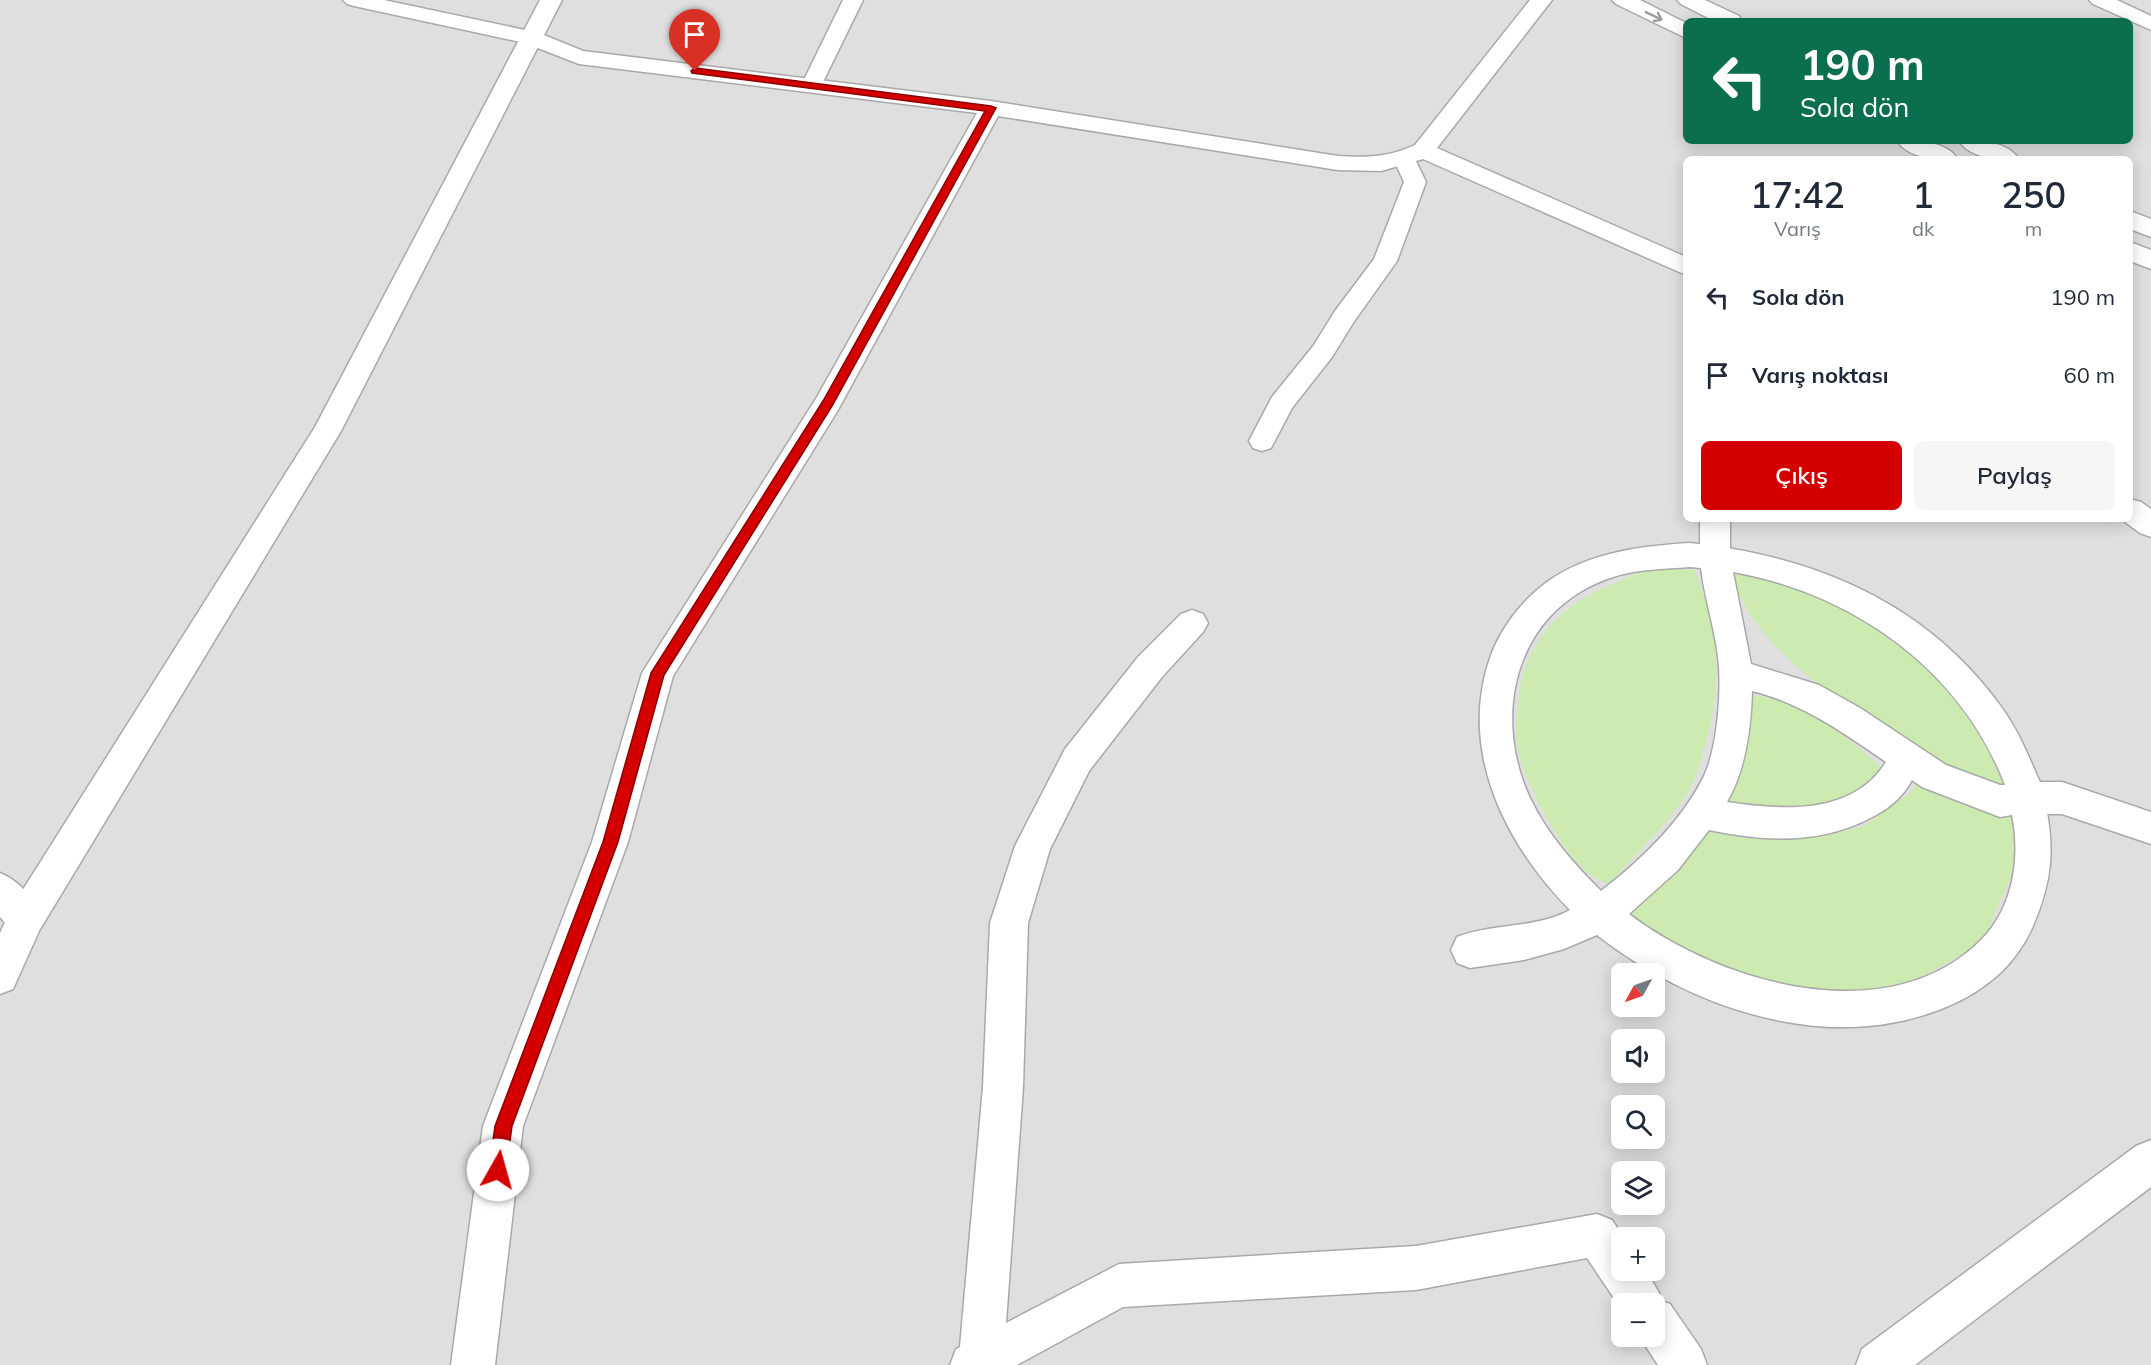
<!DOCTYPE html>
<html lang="tr">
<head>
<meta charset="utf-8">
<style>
	body { margin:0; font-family:Mulish,sans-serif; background:#f6f6f7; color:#1f2937; height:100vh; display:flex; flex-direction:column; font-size:22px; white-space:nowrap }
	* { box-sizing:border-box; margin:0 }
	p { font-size:20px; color:#747a83 }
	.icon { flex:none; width:33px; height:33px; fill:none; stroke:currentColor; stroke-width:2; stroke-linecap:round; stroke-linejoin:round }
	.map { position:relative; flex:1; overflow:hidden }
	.panel { position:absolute; left:1683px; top:156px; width:450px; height:366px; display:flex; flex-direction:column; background:#fff; border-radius:9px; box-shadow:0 3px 15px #0003 }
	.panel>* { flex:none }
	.hud { position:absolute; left:1683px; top:18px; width:450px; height:126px; border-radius:9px; box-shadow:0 3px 15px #0003; background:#0b6e4f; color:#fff; overflow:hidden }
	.needle { width:39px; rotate:230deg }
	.tools { position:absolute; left:1611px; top:963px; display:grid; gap:12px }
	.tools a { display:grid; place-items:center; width:54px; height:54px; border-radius:9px; background:#fff; box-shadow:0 3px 15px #0003; font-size:30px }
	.pin { position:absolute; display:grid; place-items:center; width:51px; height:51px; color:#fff; margin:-62px -26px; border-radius:50% 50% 50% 0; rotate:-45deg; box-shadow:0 0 6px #0007 }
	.pin .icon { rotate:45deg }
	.me { position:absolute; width:66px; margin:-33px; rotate:7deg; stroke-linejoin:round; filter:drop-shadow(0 0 4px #0008) }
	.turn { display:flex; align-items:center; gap:21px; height:126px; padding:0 18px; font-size:27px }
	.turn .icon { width:78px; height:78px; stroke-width:2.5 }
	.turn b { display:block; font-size:42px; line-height:51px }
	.eta { display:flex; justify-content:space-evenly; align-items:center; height:102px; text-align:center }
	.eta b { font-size:36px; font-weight:600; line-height:42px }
	.button { display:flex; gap:12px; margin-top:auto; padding:12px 18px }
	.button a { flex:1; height:69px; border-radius:9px; background:#d40000; color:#fff; font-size:24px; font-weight:600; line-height:69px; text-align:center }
	.button a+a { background:#f6f6f7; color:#1f2937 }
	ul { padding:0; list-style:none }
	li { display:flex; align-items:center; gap:18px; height:78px; padding:0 18px }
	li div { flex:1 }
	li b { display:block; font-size:22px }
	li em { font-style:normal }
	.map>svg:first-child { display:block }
</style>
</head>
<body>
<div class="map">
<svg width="2151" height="1365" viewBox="0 0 2151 1365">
	<rect width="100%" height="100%" fill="#f2efe9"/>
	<path fill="#e0dfdf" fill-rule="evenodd" d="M0,0H2151V1365H0ZM1686,21H2130V141H1686ZM1686,159H2130V519H1686ZM1622,974H1654V1006H1622ZM1622,1040H1654V1072H1622ZM1622,1106H1654V1138H1622ZM1622,1172H1654V1204H1622ZM1622,1238H1654V1270H1622ZM1622,1304H1654V1336H1622Z"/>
	<path fill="#cdebb0" d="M1677,569L1695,570C1719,630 1723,684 1705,746C1701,760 1697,777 1690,789C1669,824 1636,853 1609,884C1581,875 1565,849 1550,824C1536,799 1520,768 1516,739C1515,727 1517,714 1518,702C1524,640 1563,602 1620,581C1629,577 1640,571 1650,569C1659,568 1668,569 1677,569Z
		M1744,570L1834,601L1890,636L1940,678L1999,756L2004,785C1963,782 1929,758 1896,737C1831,696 1760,651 1730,576Z
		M1747,695C1801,697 1849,738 1886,772L1849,797L1804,815L1719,801Z
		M1918,781L2015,813L2018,832L2016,865L1988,930L1968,951L1917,980L1869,989L1841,991L1777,988L1703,963L1632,915L1637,901L1706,832L1745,838L1787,840L1824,836L1864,826L1912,791Z"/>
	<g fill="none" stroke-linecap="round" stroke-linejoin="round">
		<defs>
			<path id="service" d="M843,0H863L821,86L818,90L811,92L804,90L801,86Z
				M1405,153L1413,155L1426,182L1397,261L1353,323L1332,357L1292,408L1271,448L1262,451L1253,448L1249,441L1272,397L1314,345L1335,311L1374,259L1404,182L1394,160L1397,155Z"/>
			<path id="pedestrian" d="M1690,543C1815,556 1927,603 2002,708C2022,736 2033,768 2047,798L2045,802C2055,850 2052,881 2033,926C2016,965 1985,991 1946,1007C1829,1056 1692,1009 1597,935L1564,949L1524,960L1470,968L1457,963L1451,950L1457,937C1493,923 1535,929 1570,910C1506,845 1459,753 1489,661C1499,630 1521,601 1547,582C1589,552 1641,546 1690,543ZM1690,567L1701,568C1705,602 1717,634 1719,667C1721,698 1717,752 1702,780C1679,824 1640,861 1601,891C1573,863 1547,834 1530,798C1490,712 1517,608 1613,577C1638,569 1665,569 1690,567ZM1733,572C1852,593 1961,669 2005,785H2000L1946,765L1860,708L1819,685L1751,664ZM1752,691C1802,703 1844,733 1886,762L1884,765C1850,816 1779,810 1727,802C1746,769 1751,728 1752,691ZM1912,780L1922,787L2000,817L2012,815C2021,858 2013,907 1982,939C1890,1033 1721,984 1629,914L1678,870L1709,830C1766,842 1823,845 1876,815C1891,807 1904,795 1912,780Z"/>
			<path id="minor" d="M343,0H384L539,33L583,51L991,101L1338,156C1366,158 1389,157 1415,145L1530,0H1552L1437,148L1686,257V275L1423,159L1381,171L1338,170L998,116L838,410L673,676L628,842L523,1126L495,1365H451L483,1126L592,842L642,673L817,397L977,113L579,64L525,43L354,6L347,4Z
				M2089,0H2117L2151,16V30L2093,4Z
				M2130,499L2141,502L2151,509V537L2140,533L2121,519H2130Z
				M1700,519H1730V557L1726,566L1715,569L1704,566L1700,557Z
				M1192,610L1203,614L1208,623L1203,632L1162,677L1089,771L1050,849L1028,923L1023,1087L1006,1323L1119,1264L1416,1246L1597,1214L1612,1220L1624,1238H1622V1270H1646L1664,1302L1670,1304L1701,1349L1707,1365H1658L1639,1336H1654V1304H1622V1310L1587,1258L1416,1290L1123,1307L1017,1365H950L956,1349L960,1347L983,1087L990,923L1015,846L1065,749L1138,657L1181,614Z
				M2029,782H2062L2151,812V844L2062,814H2029L2017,809L2011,798L2017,787Z
				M0,873C20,881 35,900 44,919L38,931L25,936L12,931L0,917Z
				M2151,1140V1187L1915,1365H1856L1862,1349L2136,1146Z"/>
			<path id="tertiary" d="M540,0H562L341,431L39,931L13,989L0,994V933L12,907L315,427Z
				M1612,0H1640L1686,23V38L1616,4Z
				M1677,0H1705L1739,16L1742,21H1714L1681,4Z
				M1897,141C1917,141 1945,140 1958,159C1938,159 1910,160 1897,141Z
				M1959,141C1979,141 2006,140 2019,159C1999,159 1972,160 1959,141Z
				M2130,211L2151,219V237L2130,229Z
				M2130,242L2151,250V269L2130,261Z"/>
		</defs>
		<use href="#service" stroke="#a9a9a9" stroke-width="3"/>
		<use href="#pedestrian" stroke="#a9a9a9" stroke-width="3"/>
		<use href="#minor" stroke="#a9a9a9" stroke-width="3"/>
		<use href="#tertiary" stroke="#a9a9a9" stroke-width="3"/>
		<use href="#service" fill="#fff" fill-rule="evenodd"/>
		<use href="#pedestrian" fill="#fff" fill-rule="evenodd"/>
		<use href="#minor" fill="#fff" fill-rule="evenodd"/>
		<use href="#tertiary" fill="#fff" fill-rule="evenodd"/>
	</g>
	<defs><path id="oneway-shaft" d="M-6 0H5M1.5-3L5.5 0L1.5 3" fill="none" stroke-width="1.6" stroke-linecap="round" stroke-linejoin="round" transform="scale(1.5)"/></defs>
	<use stroke="#9c9c9c" href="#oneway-shaft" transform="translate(1654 16) rotate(26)"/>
	<path fill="#d40000" stroke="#8a0000" stroke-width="1.5" d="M695,68L991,106L996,108L832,406L664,675L618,842L512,1126L506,1170L504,1176L498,1178L492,1176L489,1170L495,1126L603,842L651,673L823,401L985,111L692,73L691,71Z"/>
</svg>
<div class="tools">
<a><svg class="needle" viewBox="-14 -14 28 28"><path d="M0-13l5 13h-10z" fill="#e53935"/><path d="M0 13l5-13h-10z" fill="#747a83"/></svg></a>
<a><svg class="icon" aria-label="sound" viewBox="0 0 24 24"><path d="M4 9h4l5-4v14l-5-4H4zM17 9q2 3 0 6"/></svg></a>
<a><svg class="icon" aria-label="search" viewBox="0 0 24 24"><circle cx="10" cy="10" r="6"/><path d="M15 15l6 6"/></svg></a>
<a><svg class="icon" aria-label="layers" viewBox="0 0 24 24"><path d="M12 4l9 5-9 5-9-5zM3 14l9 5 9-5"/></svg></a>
<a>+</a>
<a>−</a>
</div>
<div class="pin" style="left:695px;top:71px;background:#d93025"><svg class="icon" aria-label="arrive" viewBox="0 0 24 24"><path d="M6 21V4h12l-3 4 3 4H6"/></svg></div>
<svg class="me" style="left:498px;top:1170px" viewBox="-20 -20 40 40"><circle r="19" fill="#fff"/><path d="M0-13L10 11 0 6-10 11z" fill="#d40000"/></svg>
<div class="hud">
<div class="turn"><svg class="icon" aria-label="left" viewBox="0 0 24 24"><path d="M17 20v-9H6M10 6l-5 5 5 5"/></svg><div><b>190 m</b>Sola dön</div></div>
</div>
<section class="panel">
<div class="eta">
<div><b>17:42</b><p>Varış</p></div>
<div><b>1</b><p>dk</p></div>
<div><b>250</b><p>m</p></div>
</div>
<ul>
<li><svg class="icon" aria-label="left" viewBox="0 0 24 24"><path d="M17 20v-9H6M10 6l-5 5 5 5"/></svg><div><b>Sola dön</b></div><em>190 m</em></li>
<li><svg class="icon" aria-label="arrive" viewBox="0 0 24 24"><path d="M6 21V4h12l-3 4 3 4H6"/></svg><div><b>Varış noktası</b></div><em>60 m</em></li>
</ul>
<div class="button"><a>Çıkış</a><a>Paylaş</a></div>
</section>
</div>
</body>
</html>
